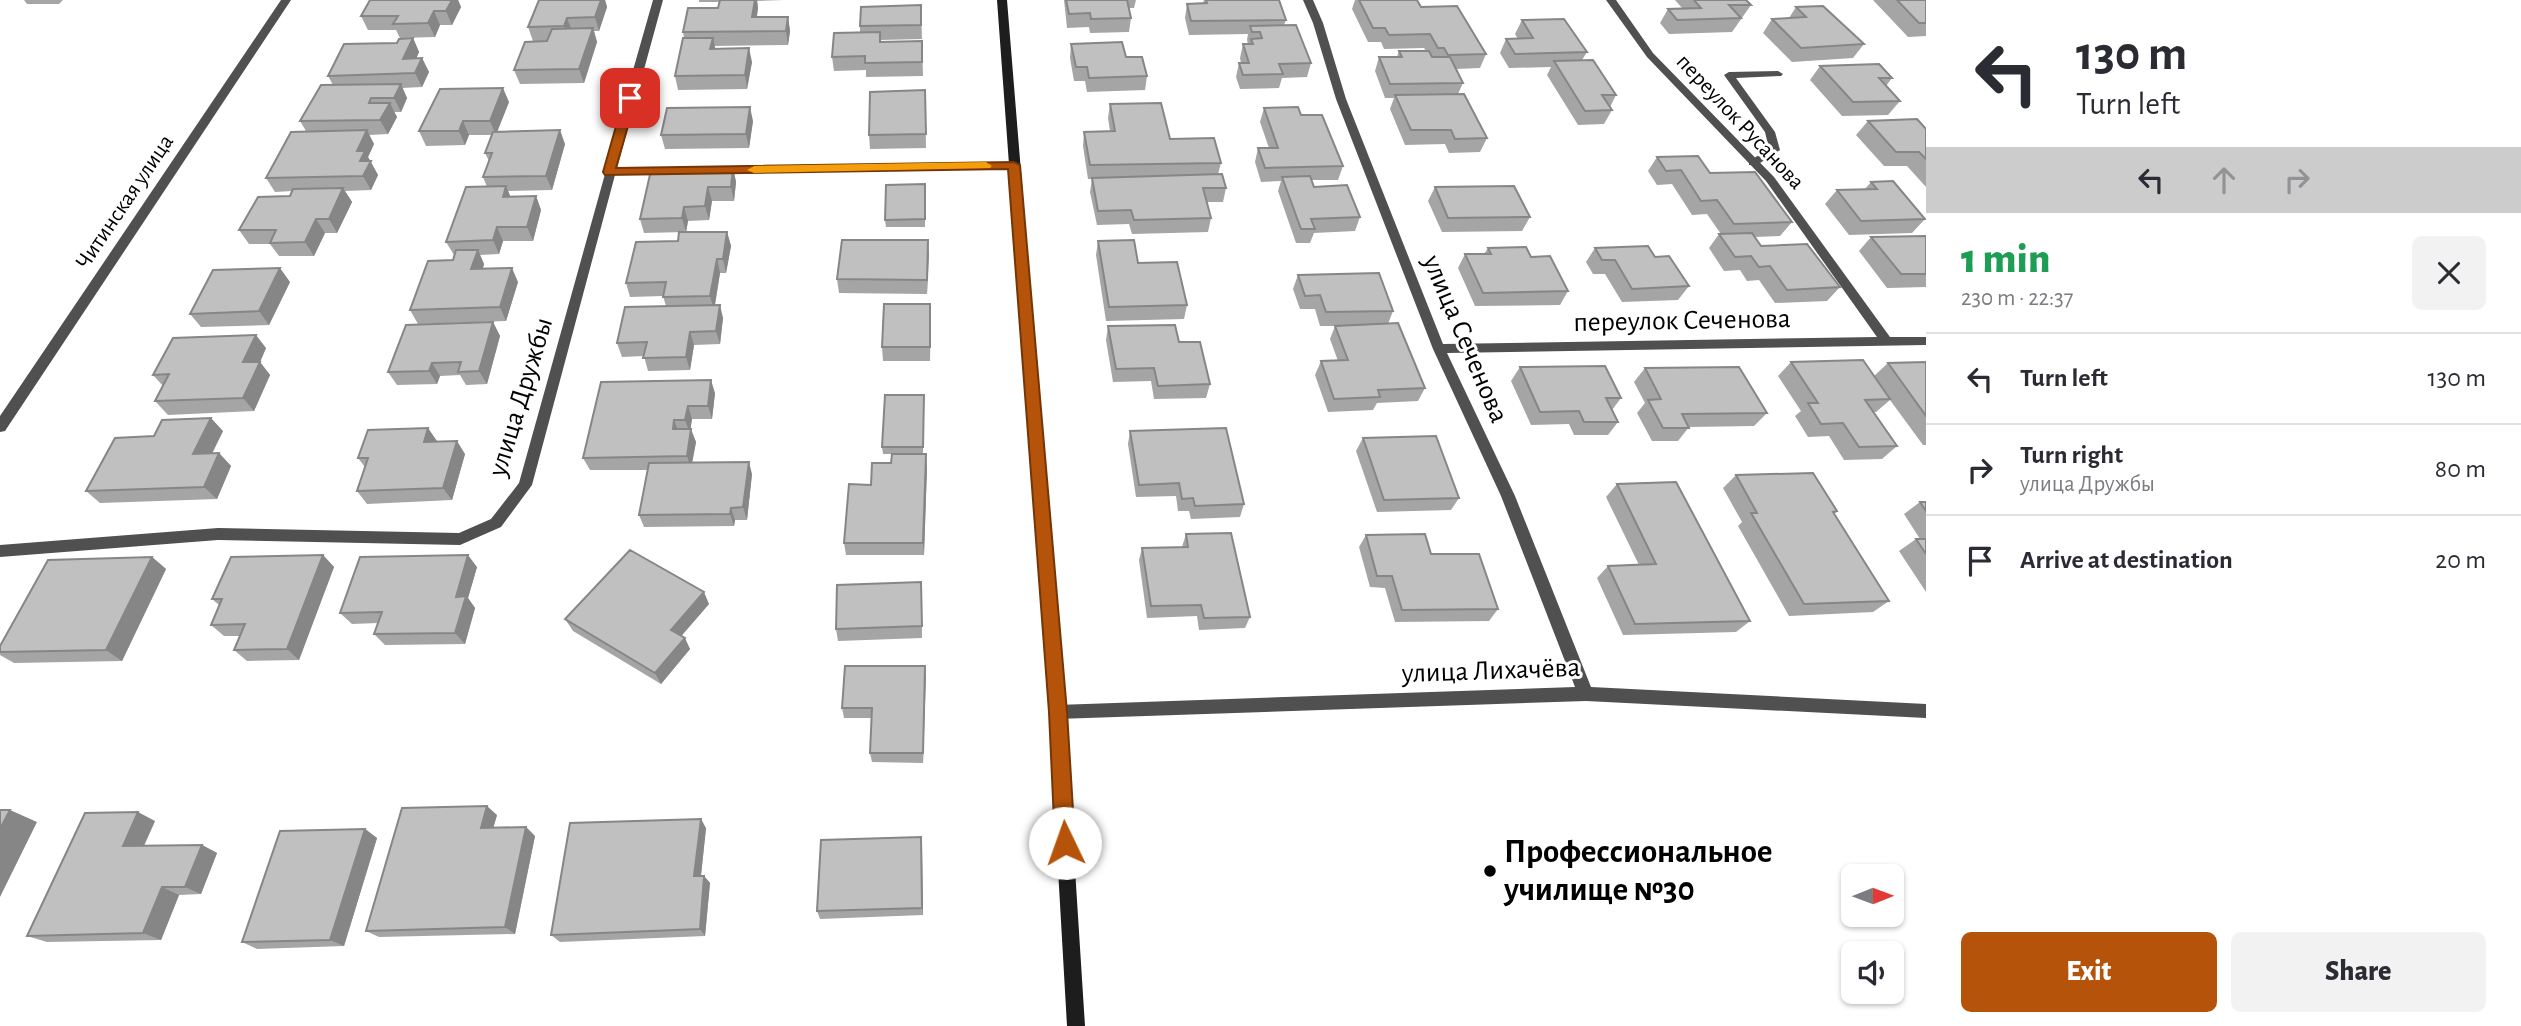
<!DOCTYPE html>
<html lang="en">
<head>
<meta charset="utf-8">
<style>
	body { margin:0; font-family:"Alegreya Sans",sans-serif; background:#f2f2f3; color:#2b2b33; height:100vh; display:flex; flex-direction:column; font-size:26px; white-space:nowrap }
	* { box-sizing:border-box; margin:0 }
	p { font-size:23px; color:#7c7c81 }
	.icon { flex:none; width:38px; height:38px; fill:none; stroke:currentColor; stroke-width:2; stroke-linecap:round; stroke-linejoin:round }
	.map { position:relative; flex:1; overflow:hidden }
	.drawer { display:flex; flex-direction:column; background:#fff; width:595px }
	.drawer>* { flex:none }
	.banner { background:#fff; color:#2b2b33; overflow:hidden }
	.needle { width:46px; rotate:89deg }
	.tools { position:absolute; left:1841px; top:864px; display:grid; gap:14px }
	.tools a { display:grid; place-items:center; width:63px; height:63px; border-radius:10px; background:#fff; box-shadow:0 2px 5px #0004; font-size:35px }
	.pin { position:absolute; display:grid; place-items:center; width:60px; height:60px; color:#fff; margin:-30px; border-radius:14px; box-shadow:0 4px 10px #0006 }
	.me { position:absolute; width:77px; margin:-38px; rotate:357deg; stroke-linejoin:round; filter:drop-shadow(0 0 5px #0008) }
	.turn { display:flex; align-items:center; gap:24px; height:147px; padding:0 35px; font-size:32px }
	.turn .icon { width:91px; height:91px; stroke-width:2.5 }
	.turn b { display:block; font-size:49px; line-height:60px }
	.lanes { display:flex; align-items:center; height:66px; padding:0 35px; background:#0003; justify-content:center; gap:35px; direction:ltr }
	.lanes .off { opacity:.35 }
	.round { display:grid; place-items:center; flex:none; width:74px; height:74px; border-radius:10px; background:#f2f2f3 }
	.headline { display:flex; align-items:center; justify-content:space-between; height:119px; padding:0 35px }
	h1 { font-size:42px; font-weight:800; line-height:52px; color:#1e9e55 }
	.primary-button { display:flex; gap:14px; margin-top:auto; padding:14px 35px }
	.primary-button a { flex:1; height:80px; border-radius:10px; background:#b45309; color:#fff; font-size:28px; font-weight:800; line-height:80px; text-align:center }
	.primary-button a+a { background:#f2f2f3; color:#2b2b33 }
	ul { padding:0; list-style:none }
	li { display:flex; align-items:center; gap:21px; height:91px; padding:0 35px; border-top:2px solid #e1e1e2 }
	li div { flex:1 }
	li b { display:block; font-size:26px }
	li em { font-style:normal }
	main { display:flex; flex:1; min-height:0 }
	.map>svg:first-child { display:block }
</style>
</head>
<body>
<main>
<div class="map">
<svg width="1926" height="1026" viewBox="0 0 1926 1026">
	<rect width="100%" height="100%" fill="#fff"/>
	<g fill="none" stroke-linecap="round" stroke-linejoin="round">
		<path fill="#505050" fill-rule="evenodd" d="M1778,71L1783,74L1781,76L1736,78L1775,132L1780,150L1757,165H1749V161L1769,149L1765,132L1724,75L1729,72Z"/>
		<path fill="#505050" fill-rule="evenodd" d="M281,0H291L5,431L0,432V416Z
			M653,0H663L617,168H666L671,171L666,174L615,175L532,485L501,527L460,545L218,540L0,557V545L218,528L459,533L491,519L519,483L605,174L604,172Z
			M1303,0H1313L1323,23L1346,99L1443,344L1877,337L1766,181L1647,57L1606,0H1616L1653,53L1774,177L1890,337H1926V345L1447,353L1515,496L1591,687L1926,704V718L1586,701L1057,719L1051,717L1049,712L1051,707L1057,705L1575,687L1501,496L1433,349L1336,99L1313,23Z
			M1014,162L1019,165L1018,167L715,173L710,170L715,167Z"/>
		<path fill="#1d1d1d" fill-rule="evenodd" d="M997,0H1007L1065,712L1085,1026H1067L1049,712Z"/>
	</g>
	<path fill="#a5a5a5" d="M24,0H63L59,4H27Z
		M370,0H458L461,7L452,25H440L435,37L400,38L396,30H368L361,16Z
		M539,0H605L607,7L599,31H594L597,42L584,83L520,84L514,70L548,41H533L528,27Z
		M699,0H784L757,1L758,8L757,17H788L790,31L788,45L714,46L715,49L752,62L747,89L678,90L675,76L684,38L683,32L718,8L719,2H699Z
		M1064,0H1136L1134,8H1129L1131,18L1129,32L1090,33L1089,27L1067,28Z
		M1204,0H1279L1286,20L1284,25L1311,63L1307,77L1282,78L1279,88L1240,89L1236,77L1239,63H1241L1240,58L1243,44H1248L1247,40L1248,34L1189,35L1185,18L1187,4L1203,3Z
		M1355,0H1417L1421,7L1486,54L1480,68L1456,69L1463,83L1458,94L1487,138L1480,152L1449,153L1445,144L1405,145L1390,109L1394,98H1385L1375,71L1379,57H1397L1399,51H1426L1424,48L1384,49L1381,42H1368L1352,9Z
		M1675,0H1746L1751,5L1732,32L1669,34L1660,23L1668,9L1682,8Z
		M1873,0H1926V36L1908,37Z
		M921,5L922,39L880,40L881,42L922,41L923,76L866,77V70L834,71L832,57L860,32V26Z
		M1796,7L1864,44L1853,58L1792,62L1763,33L1772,19L1789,18Z
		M1522,20L1587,52L1582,60L1616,95L1610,107L1612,110L1604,124L1578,125L1547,75L1551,67L1509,68L1500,53L1506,39H1518L1515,34Z
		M413,38L419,52L416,59L422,58L429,72L422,87L402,88L407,98L401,112H394L397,117L388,134L369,135L374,144L368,157L378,175L371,190L345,191L352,202L337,233H325L314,256H279L270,244H249L239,230L290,196L292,191L275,192L266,178L306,131L300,121L333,85L328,76L397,43Z
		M1071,44L1126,57L1147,76L1145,90L1087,92L1085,81H1074L1070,58Z
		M1820,66L1892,78L1886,86L1900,101L1888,115L1842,116L1810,80Z
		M925,90L926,148L870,149L869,135Z
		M509,102L497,131L565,144L552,190L508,191L510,197L536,196L541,210L533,241H503L499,254L480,255L484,264L483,269L518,282L506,321L418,324L410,310L453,260L454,255L446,242L487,187L483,177L489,161L485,153L492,135H469L465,145L426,146L419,131Z
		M1110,104L1170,139L1221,163L1218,174L1226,188L1223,202H1207L1211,218L1208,232L1132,234L1129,224L1097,225L1090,192L1092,179H1088L1083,146L1084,132L1110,131L1108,118Z
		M1264,108L1301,115L1343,166L1338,180H1311L1314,187L1360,217L1355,231L1314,233L1310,243H1296L1278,191L1281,181L1261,182L1255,162L1258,148H1269L1260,122Z
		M753,121L749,148L665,149L661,135Z
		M1868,121L1926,129V187L1907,166H1884L1856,135Z
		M1657,157L1710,173L1792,222L1780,236L1755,237L1761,246L1840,287L1827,301L1775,303L1759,280L1747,281L1740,270L1724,271L1709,248L1719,234H1721L1707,214L1692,215L1672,184L1657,185L1648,171Z
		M733,168L736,182L734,201H712L709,220L688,221L686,232L644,233L640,219Z
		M1871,182L1925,219L1912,233L1849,235L1825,204L1837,190L1865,189Z
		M925,184V227H886L885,220Z
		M1435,187L1530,217L1522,231L1442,232L1428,201Z
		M727,232L731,246L726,273H720L715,305L723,318L720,344L694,345L690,370L648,371L644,356L622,357L617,343L666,306L663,296L630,297L626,283Z
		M1926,236V287L1887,288L1859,251L1871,237Z
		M928,240L927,294L839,293L837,279Z
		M1098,241L1138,263L1187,305L1184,319L1106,321L1096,255Z
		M1488,248L1531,257L1568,291L1560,305L1475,306L1458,268L1465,254H1484Z
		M1595,248L1655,257L1689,286L1678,300L1622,302L1605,274H1593L1586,262Z
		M1298,275L1393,311L1388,324L1425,388L1418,401L1377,403L1373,410L1328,412L1315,375L1321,361H1338L1330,339L1335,326H1320L1315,309H1300L1293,289Z
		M290,282L269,325L201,327L190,314Z
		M931,318L930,361H883L882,347Z
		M493,322L500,336L487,384L466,385L460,375L440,376L437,384L397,385L388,372Z
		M1108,326L1179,342L1210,384L1206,398L1154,399L1151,381L1113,382L1106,340Z
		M266,348L260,362L270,375L254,411L168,415L155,401L163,386L153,375Z
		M1791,362L1874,376L1888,363L1926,362V445H1923L1890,400L1876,412H1873L1897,446L1882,459L1844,460L1829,436L1808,437L1795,416L1801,411L1778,376Z
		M1520,367L1621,398L1612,410L1618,422L1608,435H1574L1569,424L1531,425L1511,381Z
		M1645,368L1767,413L1754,426L1689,427L1678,441H1652L1637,413L1645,403L1634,382Z
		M715,393L712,419H692L690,429L696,442L692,462L752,474L747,520H735L734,526L644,527L639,515L648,470H590L583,458Z
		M924,402L923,454H883L882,447Z
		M428,428L436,442L465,454L452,500L367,504L357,491L365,467L358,458Z
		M223,431L212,454L219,453L231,466L217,499L100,503L86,491L154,436Z
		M1130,431L1244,504L1240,517L1191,519L1189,511H1178L1176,496L1136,497L1128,444Z
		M1363,438L1459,498L1451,510L1377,512L1356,451Z
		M927,467L924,555H846L844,543L871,485Z
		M1736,475L1837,511L1834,514L1889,601L1873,612L1789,616L1738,526L1742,522L1723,488Z
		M1617,484L1750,621L1736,632L1623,635L1597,578L1608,566L1639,565L1606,497Z
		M1920,502H1926V592L1899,551L1916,539H1920L1904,514Z
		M1186,534L1250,617L1245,628L1199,630L1197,616L1147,618L1139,560L1142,548L1182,547Z
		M1366,535L1431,554L1498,609L1489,621L1395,622L1385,588L1370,587L1359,547Z
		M323,555L334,567L299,660L247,661L234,650L240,636H224L211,625L219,605L212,599Z
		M152,557L166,569L122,661L14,663L0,655V646Z
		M477,567L468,598L475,608L465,644L385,645L374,634L378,623L352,624L340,613Z
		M922,594V638L838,641L836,629Z
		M709,604L681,636L690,649L661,684L573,631L565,619Z
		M925,666L923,763L872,762L870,753L872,718H844L842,708Z
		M497,815L493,828L526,827L535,836L515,934L379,937L366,931Z
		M155,821L144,846L202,845L217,853L201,894L179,895L161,940L47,942L27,936Z
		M706,828L701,876H704L710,883L705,936L560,942L551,935Z
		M365,829L377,838L344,946L257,949L242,942Z
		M921,837L923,915L820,919L817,911Z"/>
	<path fill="#868686" d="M452,0H458L461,7L452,25L446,11Z
		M601,0H605L607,7L599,31L595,17Z
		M755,0H757L758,8L754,31L752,17Z
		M434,11L440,25L435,37L428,23Z
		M788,17L790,31L788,45L786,31Z
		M567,18L572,31L569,40L564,26Z
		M593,28L597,42L584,83L579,69Z
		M413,38L419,52L410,73L403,59Z
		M713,38L716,52L710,49Z
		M749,48L752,62L747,89L745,75Z
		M422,58L429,72L422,87L415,73Z
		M401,84L407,98L401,112L394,98Z
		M503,88L509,102L496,135L490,121Z
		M390,103L397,117L388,134L380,120Z
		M750,107L753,121L749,148L746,134Z
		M463,121L469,135L465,145L459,131Z
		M367,130L374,144L368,157L378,175L371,190L363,176L357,151Z
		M560,130L565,144L552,190L546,176Z
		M733,168L736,182L734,201L731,187Z
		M506,186L512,200L503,197Z
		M708,187L712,201L709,220L705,206Z
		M343,188L352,202L337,233L329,219Z
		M536,196L541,210L533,241L527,227Z
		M684,207L688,221L686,232L682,218Z
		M316,219L325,233L314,256L305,242Z
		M497,227L503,241L499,254L493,240Z
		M727,232L731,246L726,273L723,259Z
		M928,240L929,254L927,294V280Z
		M478,250L484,264L478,283L471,269Z
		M717,259L720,273L714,310L710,296Z
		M280,268L290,282L269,325L259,311Z
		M512,268L518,282L506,321L500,307Z
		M720,305L723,318L720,344L716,331Z
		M493,322L500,336L487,384L479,371Z
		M690,332L694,345L690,370L686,357Z
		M256,335L266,348L260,362L270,375L254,411L243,398V362Z
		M432,363L440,376L437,384L429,371Z
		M711,380L715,393L712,419L708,406Z
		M688,406L692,419L690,433L685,420Z
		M211,418L223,431L205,467L193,454Z
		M674,420L679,433L673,429Z
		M428,428L437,441L433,455L424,442Z
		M691,429L696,442L691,469L687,456Z
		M457,441L465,454L452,500L443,488Z
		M219,453L231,466L217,499L204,487Z
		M926,454L927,467L924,555L923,543Z
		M749,462L752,474L747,520L743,507Z
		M731,508L735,520L734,526L730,514Z
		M323,555L334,567L299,660L287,649Z
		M468,555L477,567L468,598L475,608L465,644L455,633L456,597Z
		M152,557L166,569L122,661L106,650Z
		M704,592L709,604L677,641L671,630Z
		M685,638L690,649L661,684L655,673Z
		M925,666L926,676L923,763V753Z
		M487,806L497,815L491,836L481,828Z
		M10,810L37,822L0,897V829Z
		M138,812L155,821L140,854L123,846Z
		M701,819L706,828L700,884L694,876Z
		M526,827L535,836L515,934L505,927Z
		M365,829L377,838L344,946L330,940Z
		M921,837L922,845L923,915L922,908Z
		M202,845L217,853L201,894L185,887Z
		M704,876L710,883L705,936L700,929Z
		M162,887L179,895L161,940L143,933Z"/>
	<path fill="#c0c0c0" stroke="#868686" stroke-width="2" d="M370,0H452L446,11H434L428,23L393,24L398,16H361Z
		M539,0H601L595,17L567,18L564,26L528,27Z
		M720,0H755L752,17H788L786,31L683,32L688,8H718Z
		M1066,0H1127L1131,18L1091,19L1090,13L1069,14Z
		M1206,0H1279L1286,20L1191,21L1187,4L1207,3Z
		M1359,0H1417L1421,7L1457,6L1486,54L1448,55L1444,48H1438L1430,34L1389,35L1385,28H1373Z
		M1694,0H1746L1751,5H1729L1741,18L1677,20L1668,9L1701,8Z
		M1897,0H1926V23H1919Z
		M921,5V25L860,26L861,7Z
		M1823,6L1864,44L1801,48L1772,19L1806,17L1796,7Z
		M1564,19L1587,52L1515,54L1506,39L1533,38L1522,20Z
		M1296,25L1311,63L1279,64L1283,74L1243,75L1239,63H1249L1243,44H1253L1251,39L1262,38L1260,32H1252L1250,26Z
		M593,28L579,69L514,70L525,42L547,41L552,29Z
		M880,32V42L922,41V62L865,63V56L832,57L834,33Z
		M413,38L403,59L422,58L415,73L328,76L344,44L397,43L399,39Z
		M683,38H713L710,49L749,48L745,75L675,76Z
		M1122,42L1126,57H1142L1147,76L1089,78L1087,67H1076L1071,44Z
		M1399,51H1429L1432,57H1450L1463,83L1390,84L1379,57H1402Z
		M1593,60L1616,95H1602L1612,110L1585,111L1554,61Z
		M1879,64L1892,78H1879L1900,101L1853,102L1820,66Z
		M401,84L394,98H371L369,103H390L380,120L300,121L321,85Z
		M503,88L490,121H463L459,131H419L440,89Z
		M925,90L926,134L869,135L870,92Z
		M1464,94L1487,138L1455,139L1451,130H1411L1395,95Z
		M1161,103L1170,139L1214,138L1221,163L1090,165L1084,132L1115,131L1110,104Z
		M750,107L746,134L661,135L667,108Z
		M1298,107L1301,115H1322L1343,166L1265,168L1258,148H1278L1264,108Z
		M1917,119L1926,129V159L1919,152H1896L1868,121Z
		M367,130L357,151H365L360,161H371L363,176L266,178L291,132Z
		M560,130L546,176L483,177L492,153H485L493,132Z
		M1698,156L1710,173L1755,172L1792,222L1734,224L1717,200L1701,201L1681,170L1666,171L1657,157Z
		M733,168L731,187H708L705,206L684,207L682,218L640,219L651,170Z
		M1222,174L1226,188H1203L1211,218L1134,220L1131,210L1098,211L1092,178Z
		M1310,176L1314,187L1347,185L1360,217L1311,219L1315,229H1301L1282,177Z
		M1893,181L1925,219L1861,221L1837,190L1877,189L1871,182Z
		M925,184V219L885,220L886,185Z
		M506,186L503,197L536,196L527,227H497L493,240L446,242L466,187Z
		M1514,186L1530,217L1448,218L1435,187Z
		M343,188L329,219H316L305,242L270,243L276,230H239L258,197L290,196L293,189Z
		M679,232H727L723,259H717L710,296L663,297L666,282L626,283L636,242L678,241Z
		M1752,233L1761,246L1807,244L1840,287L1787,290L1770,266L1759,267L1751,256L1735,257L1719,234Z
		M1926,236V274H1901L1871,237Z
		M842,240H928L927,280L837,279Z
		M1134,240L1138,263L1177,262L1187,305L1109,307L1098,241Z
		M1648,246L1655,257L1669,256L1689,286L1632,289L1615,260H1602L1595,248Z
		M1526,247L1531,257L1550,256L1568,291L1483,293L1465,254H1491L1488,248Z
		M456,250H478L471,269L512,268L500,307L410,310L428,261L453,260Z
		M280,268L259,311L190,314L213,270Z
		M1379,273L1393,311L1326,312L1320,295L1305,296L1298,275Z
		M884,304H930V347H882Z
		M720,305L716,331L690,332L686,357L643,358L647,342L617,343L625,307Z
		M493,322L479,371L458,372L461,362L432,363L429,371L388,372L406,325Z
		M1398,323L1425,388L1378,390L1380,397L1334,399L1321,361L1348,360L1335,326Z
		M1175,325L1179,342H1200L1210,384L1158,386L1154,368L1116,369L1108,326Z
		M256,335L243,362H260L243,398L155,401L169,374L153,375L173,338Z
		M1863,360L1890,399L1865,400L1897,446L1859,447L1843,423L1821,424L1808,403H1818L1791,362Z
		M1926,362V416L1888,363Z
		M1605,366L1621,398H1606L1618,422H1584L1579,411L1540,412L1520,367Z
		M1739,367L1767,413L1682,414L1689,428H1663L1648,400L1661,399L1645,368Z
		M711,380L708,406H688L685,420H674L673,429H691L687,456L583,458L601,382Z
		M885,395H924L923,447H882Z
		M211,418L193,454L219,453L204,487L86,491L115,438L154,436L162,420Z
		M428,428L424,442L457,441L443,488L357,491L368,458H358L368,430Z
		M1226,428L1244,504L1195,506L1193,498L1182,499L1179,483L1139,485L1130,431Z
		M1436,436L1459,498L1384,500L1363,438Z
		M892,454H926L923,543H844L849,484L871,485L872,463H891Z
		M749,462L743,507L731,508L730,514L639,515L649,463Z
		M1813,473L1837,511L1833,512L1889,601L1804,604L1751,513H1757L1736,475Z
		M1676,482L1750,621L1635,624L1608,566L1656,564L1617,484Z
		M1920,502H1926V511Z
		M1231,533L1250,617L1204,618L1201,605L1151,606L1142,548L1188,547L1186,534Z
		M1425,534L1431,554H1479L1498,609L1402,610L1392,576H1377L1366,535Z
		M1916,539H1926V554Z
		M630,550L704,592L671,630L685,638L655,673L565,619Z
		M323,555L287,649L234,650L245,624L211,625L222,599H212L231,557Z
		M468,555L456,597L466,596L455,633L374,634L382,612L340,613L360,557Z
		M152,557L106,650L0,652V646L48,560Z
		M921,582L922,626L836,629L837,585Z
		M845,666H925L923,753H870L872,708H842Z
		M487,806L481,828L526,827L505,927L366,931L402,808Z
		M0,810H10L0,829Z
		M138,812L123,846L202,845L185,887H162L143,933L27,936L85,813Z
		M701,819L694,876H704L700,929L551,935L570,823Z
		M365,829L330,940L242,942L280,831Z
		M921,837L922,908L817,911L821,840Z"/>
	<path fill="#b45309" stroke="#753606" stroke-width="2" d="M630,95L636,98L616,168L1014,162L1020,165L1067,712L1075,843L1072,849L1065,852L1058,849L1055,843L1049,712L1008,169L605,175L603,172L624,98Z"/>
	<path fill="#f59e0b" d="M986,162L992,166L990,168L754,173L747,170L754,166Z"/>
	<circle fill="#000" stroke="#fff" stroke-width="2.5" cx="1490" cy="871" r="7"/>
	<g text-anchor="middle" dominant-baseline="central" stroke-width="6" stroke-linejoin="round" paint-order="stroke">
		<g font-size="23" fill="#000" stroke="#fff">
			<text transform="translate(1740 122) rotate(47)">переулок Русанова</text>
			<text transform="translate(125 202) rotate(-56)">Читинская улица</text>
		</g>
		<g font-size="28" fill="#000" stroke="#fff">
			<text transform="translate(1682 321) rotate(-1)">переулок Сеченова</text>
			<text transform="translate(1465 339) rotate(67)">улица Сеченова</text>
			<text transform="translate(521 397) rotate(-73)">улица Дружбы</text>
			<text transform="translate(1491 671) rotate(-2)">улица Лихачёва</text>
		</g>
		<g font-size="33" font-weight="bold" fill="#000" stroke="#fff" text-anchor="start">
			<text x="1504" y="852">Профессиональное<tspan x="1504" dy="38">училище №30</tspan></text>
		</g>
	</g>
</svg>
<div class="tools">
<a><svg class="needle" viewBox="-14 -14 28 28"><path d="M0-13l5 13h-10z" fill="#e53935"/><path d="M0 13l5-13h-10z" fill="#7c7c81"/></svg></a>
<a><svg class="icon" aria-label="sound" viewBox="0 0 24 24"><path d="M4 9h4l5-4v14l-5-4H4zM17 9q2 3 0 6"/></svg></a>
</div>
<div class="pin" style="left:630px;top:98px;background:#d93025"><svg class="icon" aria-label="arrive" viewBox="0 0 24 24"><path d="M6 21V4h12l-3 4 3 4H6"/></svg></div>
<svg class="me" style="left:1065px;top:843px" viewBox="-20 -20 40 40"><circle r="19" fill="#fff"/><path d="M0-13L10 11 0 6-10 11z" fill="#b45309"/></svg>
</div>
<section class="drawer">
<div class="banner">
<div class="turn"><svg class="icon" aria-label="left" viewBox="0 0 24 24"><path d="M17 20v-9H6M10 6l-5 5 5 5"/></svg><div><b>130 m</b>Turn left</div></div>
<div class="lanes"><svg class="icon" aria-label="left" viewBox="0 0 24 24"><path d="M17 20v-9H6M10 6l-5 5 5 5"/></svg><svg class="icon off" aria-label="ahead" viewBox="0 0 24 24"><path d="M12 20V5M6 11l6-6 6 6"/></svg><svg class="icon off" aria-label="right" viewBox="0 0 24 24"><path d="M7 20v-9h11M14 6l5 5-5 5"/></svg></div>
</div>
<div class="headline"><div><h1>1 min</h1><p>230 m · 22:37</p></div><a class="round"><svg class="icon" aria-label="close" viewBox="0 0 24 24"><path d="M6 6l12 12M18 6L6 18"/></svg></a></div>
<ul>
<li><svg class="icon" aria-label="left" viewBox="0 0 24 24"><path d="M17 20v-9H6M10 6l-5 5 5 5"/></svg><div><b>Turn left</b></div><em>130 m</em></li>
<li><svg class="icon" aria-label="right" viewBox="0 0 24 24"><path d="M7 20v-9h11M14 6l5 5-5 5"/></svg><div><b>Turn right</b><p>улица Дружбы</p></div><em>80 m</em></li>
<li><svg class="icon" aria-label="arrive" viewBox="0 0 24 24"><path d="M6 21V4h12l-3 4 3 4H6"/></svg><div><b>Arrive at destination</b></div><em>20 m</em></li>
</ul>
<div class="primary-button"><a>Exit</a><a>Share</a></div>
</section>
</main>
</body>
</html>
